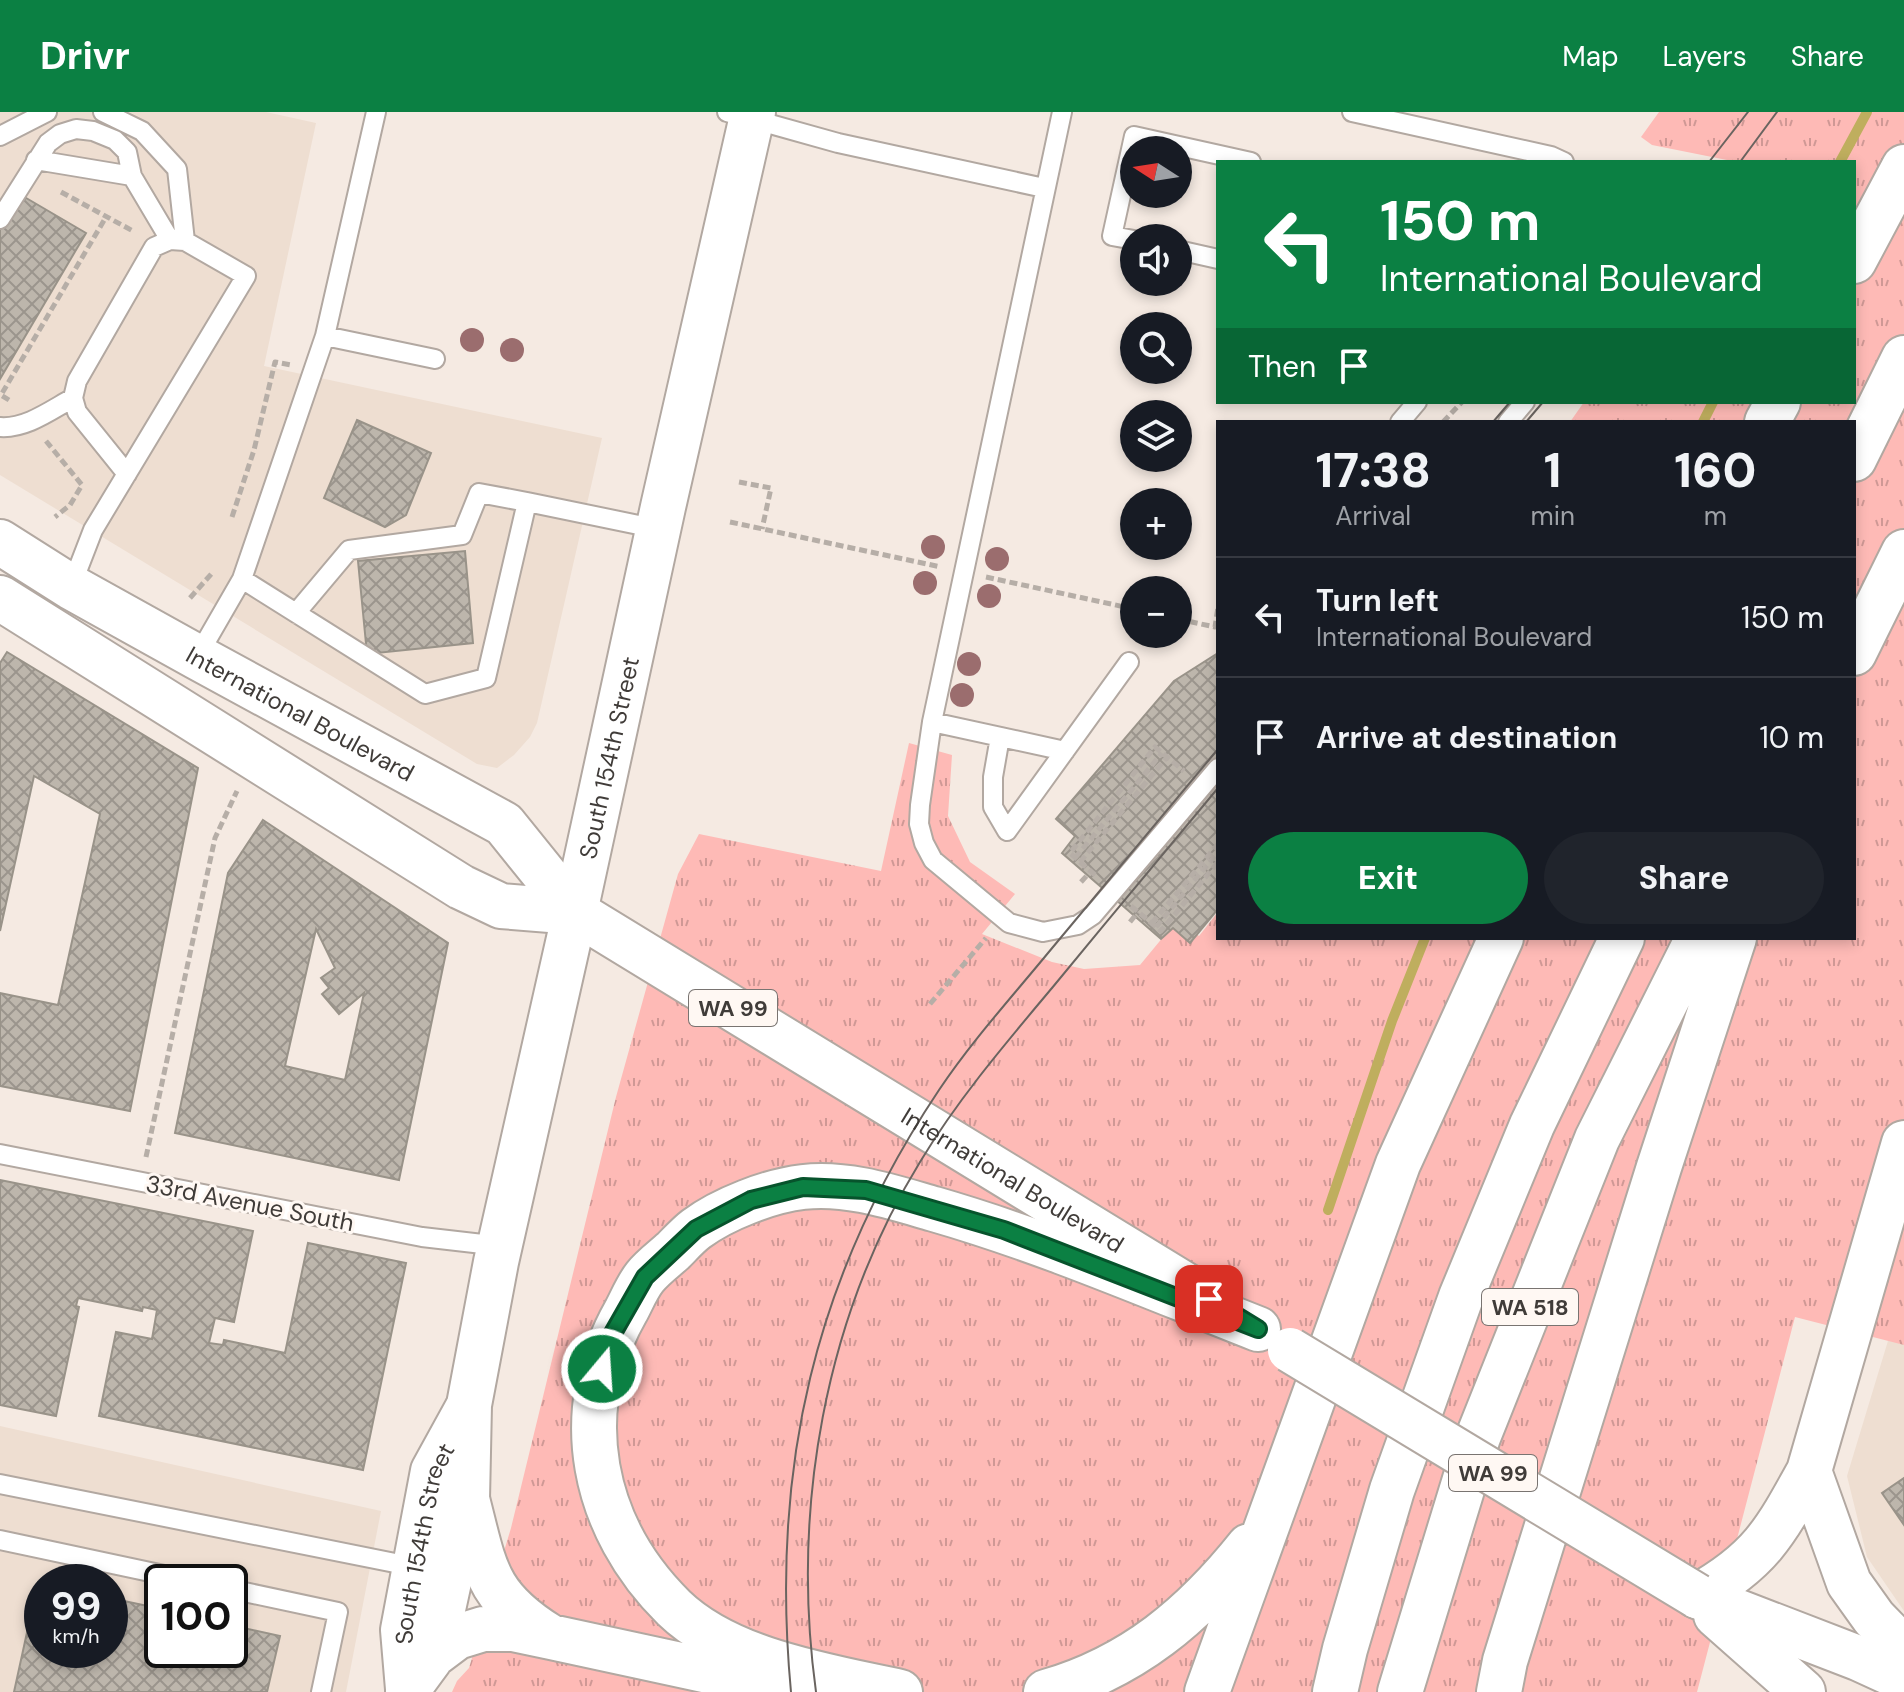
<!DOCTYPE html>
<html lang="en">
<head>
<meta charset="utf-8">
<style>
	body { margin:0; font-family:"DM Sans",sans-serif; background:#20242c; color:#f1f3f6; height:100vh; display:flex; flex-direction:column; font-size:30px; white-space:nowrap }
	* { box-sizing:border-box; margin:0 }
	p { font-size:26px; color:#9ea1a6 }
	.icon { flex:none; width:44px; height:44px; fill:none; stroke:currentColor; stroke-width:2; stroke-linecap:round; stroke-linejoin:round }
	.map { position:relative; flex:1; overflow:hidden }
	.panel { position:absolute; left:1216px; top:308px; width:640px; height:520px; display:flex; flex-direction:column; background:#171b24; border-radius:0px; box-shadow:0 4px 12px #0003 }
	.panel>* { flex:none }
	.hud { position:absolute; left:1216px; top:48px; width:640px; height:244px; border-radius:0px; box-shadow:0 4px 12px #0003; background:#0b8043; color:#fff; overflow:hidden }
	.needle { width:52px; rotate:282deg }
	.tools { position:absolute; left:1120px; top:24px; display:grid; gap:16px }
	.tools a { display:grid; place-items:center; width:72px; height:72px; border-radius:50%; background:#171b24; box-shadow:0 4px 12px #0003; font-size:40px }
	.speed { position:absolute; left:24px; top:1452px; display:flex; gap:16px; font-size:40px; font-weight:700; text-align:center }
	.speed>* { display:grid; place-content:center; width:104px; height:104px; border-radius:50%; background:#171b24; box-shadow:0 4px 12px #0003; line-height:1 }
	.speed small { font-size:20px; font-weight:400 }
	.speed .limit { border:4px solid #111; border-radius:12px; background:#fff; color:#111 }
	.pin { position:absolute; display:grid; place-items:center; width:68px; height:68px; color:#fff; margin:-34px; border-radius:16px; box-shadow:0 4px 12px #0006 }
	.me { position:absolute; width:88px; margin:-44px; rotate:18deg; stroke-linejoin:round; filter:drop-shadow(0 0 6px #0008) }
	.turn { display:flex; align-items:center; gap:28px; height:168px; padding:0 32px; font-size:36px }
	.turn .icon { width:104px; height:104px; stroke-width:2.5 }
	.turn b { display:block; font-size:56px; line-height:68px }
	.then { display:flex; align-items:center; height:76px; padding:0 32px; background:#0003; gap:16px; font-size:30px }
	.eta { display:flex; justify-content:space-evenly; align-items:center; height:136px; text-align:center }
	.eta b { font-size:48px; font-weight:800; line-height:56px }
	.button { display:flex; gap:16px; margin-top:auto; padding:16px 32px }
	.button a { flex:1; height:92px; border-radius:48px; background:#0b8043; color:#fff; font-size:32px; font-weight:800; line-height:92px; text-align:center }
	.button a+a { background:#20242c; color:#f1f3f6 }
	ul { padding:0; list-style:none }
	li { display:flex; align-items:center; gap:24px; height:120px; padding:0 32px; border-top:2px solid #363941 }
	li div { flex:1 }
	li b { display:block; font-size:30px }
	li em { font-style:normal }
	header { display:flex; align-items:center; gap:48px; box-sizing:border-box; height:112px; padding:0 40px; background:#0b8043; color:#fff }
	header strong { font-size:38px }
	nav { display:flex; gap:44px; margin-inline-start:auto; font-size:28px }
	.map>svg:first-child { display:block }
</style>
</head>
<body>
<header>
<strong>Drivr</strong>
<nav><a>Map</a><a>Layers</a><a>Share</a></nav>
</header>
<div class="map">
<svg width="1904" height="1580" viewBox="0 0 1904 1580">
	<defs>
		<pattern id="grass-tufts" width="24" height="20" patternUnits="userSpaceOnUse" patternTransform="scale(2)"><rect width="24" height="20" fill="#febab6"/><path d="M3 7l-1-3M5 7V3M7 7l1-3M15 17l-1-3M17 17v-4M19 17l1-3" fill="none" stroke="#cf9895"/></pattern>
		<pattern id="building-cross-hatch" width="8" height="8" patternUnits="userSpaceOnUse" patternTransform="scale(2)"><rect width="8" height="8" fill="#bdb6ac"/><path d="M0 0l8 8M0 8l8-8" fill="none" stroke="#9b958d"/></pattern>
	</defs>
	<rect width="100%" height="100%" fill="#f5eae2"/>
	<path fill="#eeded1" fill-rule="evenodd" d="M0,0H266L316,11L264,254L602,326L537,611L530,625L514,643L497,656L477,652L0,363Z
		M1904,1176V1499L1867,1445L1847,1364Z
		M0,1314L381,1399L346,1580H0ZM42,1470H110V1538H42ZM162,1470H230V1538H162Z"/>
	<path fill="url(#grass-tufts)" d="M1659,0H1904V1233L1795,1205L1697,1580H452L457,1569L469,1556L511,1416L616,985L678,762L699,722L881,759L909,631L952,643L948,704L970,750L1015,782L982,822L1052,850L1084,857L1140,853L1178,807L1199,824L1218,800V826H1854V310H1570L1584,290H1854V50H1737L1652,33L1641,25Z"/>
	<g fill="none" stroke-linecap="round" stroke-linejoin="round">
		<path stroke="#bfae5e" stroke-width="10" d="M1840,50L1867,0
			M1703,310L1713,290
			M1328,1098L1392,909L1425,826"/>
	</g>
	<path fill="url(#building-cross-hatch)" stroke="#999389" stroke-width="2" fill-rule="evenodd" d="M21,83L86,121L0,267V118Z
		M357,308L431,341L406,403L385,415L324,386Z
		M465,439L473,531L367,542L358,449Z
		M7,540L198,656L130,999L0,974V881L58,893L100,702L34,664L0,819V551Z
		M1218,541V797L1190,831L1173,816L1161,827L1062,741L1075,724L1056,707L1174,569Z
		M263,708L448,831L399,1068L175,1021L228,761ZM316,817L335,856L321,866L329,876L322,882L339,902L364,881L345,968L285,954Z
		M0,1068L253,1119L234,1210L215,1206L209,1231L223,1233L224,1228L285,1241L308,1131L406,1151L363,1358L99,1304L116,1220L152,1227L157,1198L143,1195L142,1199L78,1186L76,1194L79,1195L56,1304L0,1293Z
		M1904,1366V1413L1882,1381Z
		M38,1470L42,1471V1538H110V1486L162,1497V1538H230V1513L280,1524L267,1580H14Z"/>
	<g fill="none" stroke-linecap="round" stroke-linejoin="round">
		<defs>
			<path id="lane" d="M103,0L142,19L177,57L185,129
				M727,0L838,31L1044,76
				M1062,0L932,610L920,693L919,712L924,731L933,748L1009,811L1043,820L1078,813L1093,803L1218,656
				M1352,0L1551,44L1564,50
				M0,24L47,0
				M36,48L132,64
				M0,107L48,31L60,22L76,17L93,19L115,28L127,40L132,64L170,128
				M1134,128L1112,124L1134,24L1251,50
				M1178,138L1218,147
				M325,224L435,247
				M1400,310L1417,290
				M1508,310L1525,290
				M0,315C26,317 51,298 73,286
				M527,390L658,417
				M242,467L425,582L486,566L527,390L479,381L462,423L349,438L296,501
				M71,475L93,418L246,164L185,129L170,128L154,135L77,269L73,286L77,300L127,362
				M197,545L242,467L325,224L376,0
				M932,610L1065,639
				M1000,625L993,665V695L1007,719L1129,550
				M0,1042L422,1125L500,1134
				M0,1372L415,1455
				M0,1428L197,1470
				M230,1477L338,1500L321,1580"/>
			<g id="secondary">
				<path id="s1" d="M575,800L663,395L753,0"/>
			</g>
			<g id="primary">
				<path id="s2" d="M0,430L71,475L197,545L504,712L575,800L1195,1179"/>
				<path d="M0,486L461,775L501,794L575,800"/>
				<path d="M1697,1484L1858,1546L1904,1567"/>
				<path d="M1716,1503L1803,1580"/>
				<path d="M415,1565L438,1520L467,1387L469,1293L496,1150L575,800"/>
				<path id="s3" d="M408,1577L403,1518L433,1359L466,1299"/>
			</g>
			<path id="highway" d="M1854,149L1904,55
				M1767,310L1778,290
				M1854,347L1904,246
				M1854,541L1904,440
				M1809,1359L1849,1471L1874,1506L1904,1537
				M467,1387C485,1456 485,1484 549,1524
				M1697,1484C1760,1449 1775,1421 1809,1359L1904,1031
				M408,1577L433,1543L457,1525L483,1517H513L551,1525L778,1574
				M900,1580C827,1564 729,1549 674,1496C592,1415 568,1301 626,1199C632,1188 637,1175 645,1165C652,1156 664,1147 673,1139C680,1132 688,1123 696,1117C723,1097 769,1079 803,1075C848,1070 892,1085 934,1097C1045,1129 1151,1175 1258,1217
				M1046,1580C1133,1555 1194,1503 1249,1434
				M1207,1580L1398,1052L1501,826
				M1335,1580L1345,1537L1392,1378L1461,1185L1532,1013L1622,826
				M1400,1580L1478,1325L1597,1027L1698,826
				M1499,1580L1505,1549L1659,1055L1734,826"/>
		</defs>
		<use href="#lane" stroke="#b2a8a1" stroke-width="22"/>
		<use href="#secondary" stroke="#b2a8a1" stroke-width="48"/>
		<use href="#primary" stroke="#b2a8a1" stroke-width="48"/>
		<use href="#highway" stroke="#b2a8a1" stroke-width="48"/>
		<path stroke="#b6aea7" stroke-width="5" stroke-dasharray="8 4" stroke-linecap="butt" d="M61,80L133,119
			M9,288L1,283L106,105
			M1443,310L1462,290
			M46,329L82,373L70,393L55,405
			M739,370L771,376L762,417
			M232,405L254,338L275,250L291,253
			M730,410L941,455
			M986,465L1134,497
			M190,486L213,460
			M1178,507L1215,515L1218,495
			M1075,746L1162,641
			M1080,750L1167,645
			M1095,763L1070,741L1155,635L1184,659
			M1081,770L1091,759
			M1131,794L1161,819L1218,750
			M1130,810L1138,800
			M1152,811L1218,732
			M1156,815L1218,740
			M930,892L986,826
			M146,1045L215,726L237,679"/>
		<use href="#lane" stroke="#fff" stroke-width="18"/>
		<use href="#secondary" stroke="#fff" stroke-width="44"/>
		<use href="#primary" stroke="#fff" stroke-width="44"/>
		<use href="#highway" stroke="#fff" stroke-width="44"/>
		<path stroke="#6a6460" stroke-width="2" d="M1709,50L1748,0
			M1740,50L1777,0
			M1493,310L1510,290
			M1526,310L1543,290
			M791,1580C770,1357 814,1165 939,978C971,930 1011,886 1048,841C1105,773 1161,705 1218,637
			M816,1580C791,1398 824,1207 920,1050C958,987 1005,932 1052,876C1107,809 1163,742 1218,676"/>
		<defs>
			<path id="primary-bridge" d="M1290,1238L1697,1484"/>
		</defs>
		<use href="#primary-bridge" stroke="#b2a8a1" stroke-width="48" stroke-linecap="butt"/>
		<use href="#primary-bridge" stroke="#fff" stroke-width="44"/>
	</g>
	<g fill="#9b6d6e">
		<circle cx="472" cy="228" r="12"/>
		<circle cx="512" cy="238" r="12"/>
		<circle cx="933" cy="435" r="12"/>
		<circle cx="997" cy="447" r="12"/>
		<circle cx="925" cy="471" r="12"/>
		<circle cx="989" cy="484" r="12"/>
		<circle cx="969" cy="552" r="12"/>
		<circle cx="962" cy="583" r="12"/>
	</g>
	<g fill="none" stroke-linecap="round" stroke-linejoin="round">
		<defs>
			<path id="route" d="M602,1257L609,1228L645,1165L696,1117L751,1088L803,1075L866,1078L1004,1118L1258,1217L1209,1187"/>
		</defs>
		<use href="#route" stroke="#07532c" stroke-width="20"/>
		<use href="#route" stroke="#0b8043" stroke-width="14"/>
	</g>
	<g text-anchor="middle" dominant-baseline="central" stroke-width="6" stroke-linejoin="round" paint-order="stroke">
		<g fill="#fff8f3" stroke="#797471" stroke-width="2">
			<rect x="689" y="878" width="88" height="36" rx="6"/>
			<rect x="1482" y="1177" width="96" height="36" rx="6"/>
			<rect x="1449" y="1343" width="88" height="36" rx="6"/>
		</g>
		<g font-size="22" font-weight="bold" fill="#403c39">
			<text x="733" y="896">WA 99</text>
			<text x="1530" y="1195">WA 518</text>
			<text x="1493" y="1361">WA 99</text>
		</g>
		<g font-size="24" fill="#403c39" stroke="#fff8f3">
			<text stroke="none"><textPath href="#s2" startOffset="346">International Boulevard</textPath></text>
			<text stroke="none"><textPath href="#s1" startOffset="158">South 154th Street</textPath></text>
			<text stroke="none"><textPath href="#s2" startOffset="1204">International Boulevard</textPath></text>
			<text transform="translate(250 1091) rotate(11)">33rd Avenue South</text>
			<text stroke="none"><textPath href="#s3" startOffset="148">South 154th Street</textPath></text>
		</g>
	</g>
</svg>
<div class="tools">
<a><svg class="needle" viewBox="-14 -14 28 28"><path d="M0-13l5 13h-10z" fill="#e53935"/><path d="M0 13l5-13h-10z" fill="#9ea1a6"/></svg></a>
<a><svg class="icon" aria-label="sound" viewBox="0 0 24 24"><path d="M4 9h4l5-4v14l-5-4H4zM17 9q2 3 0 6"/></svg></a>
<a><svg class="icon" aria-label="search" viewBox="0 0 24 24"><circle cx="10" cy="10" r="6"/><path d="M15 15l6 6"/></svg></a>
<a><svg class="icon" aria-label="layers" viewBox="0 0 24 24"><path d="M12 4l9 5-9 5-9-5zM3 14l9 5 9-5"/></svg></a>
<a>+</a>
<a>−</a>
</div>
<div class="speed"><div>99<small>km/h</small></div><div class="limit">100</div></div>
<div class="pin" style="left:1209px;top:1187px;background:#d93025"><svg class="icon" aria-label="arrive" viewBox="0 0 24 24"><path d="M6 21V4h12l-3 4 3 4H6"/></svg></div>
<svg class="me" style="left:602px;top:1257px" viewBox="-20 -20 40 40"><circle r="17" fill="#0b8043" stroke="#fff" stroke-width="3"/><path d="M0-11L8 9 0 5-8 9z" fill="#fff"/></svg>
<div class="hud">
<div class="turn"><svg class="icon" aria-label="left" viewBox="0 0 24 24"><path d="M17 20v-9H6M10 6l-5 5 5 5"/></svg><div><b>150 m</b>International Boulevard</div></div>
<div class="then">Then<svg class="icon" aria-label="arrive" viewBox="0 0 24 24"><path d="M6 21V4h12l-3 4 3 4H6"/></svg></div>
</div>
<section class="panel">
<div class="eta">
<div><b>17:38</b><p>Arrival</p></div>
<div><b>1</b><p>min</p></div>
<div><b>160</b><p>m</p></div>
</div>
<ul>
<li><svg class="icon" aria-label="left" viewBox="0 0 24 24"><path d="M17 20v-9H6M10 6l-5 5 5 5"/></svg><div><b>Turn left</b><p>International Boulevard</p></div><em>150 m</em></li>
<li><svg class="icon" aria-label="arrive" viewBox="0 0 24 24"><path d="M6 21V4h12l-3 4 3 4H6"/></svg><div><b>Arrive at destination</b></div><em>10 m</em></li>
</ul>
<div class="button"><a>Exit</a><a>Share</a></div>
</section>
</div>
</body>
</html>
